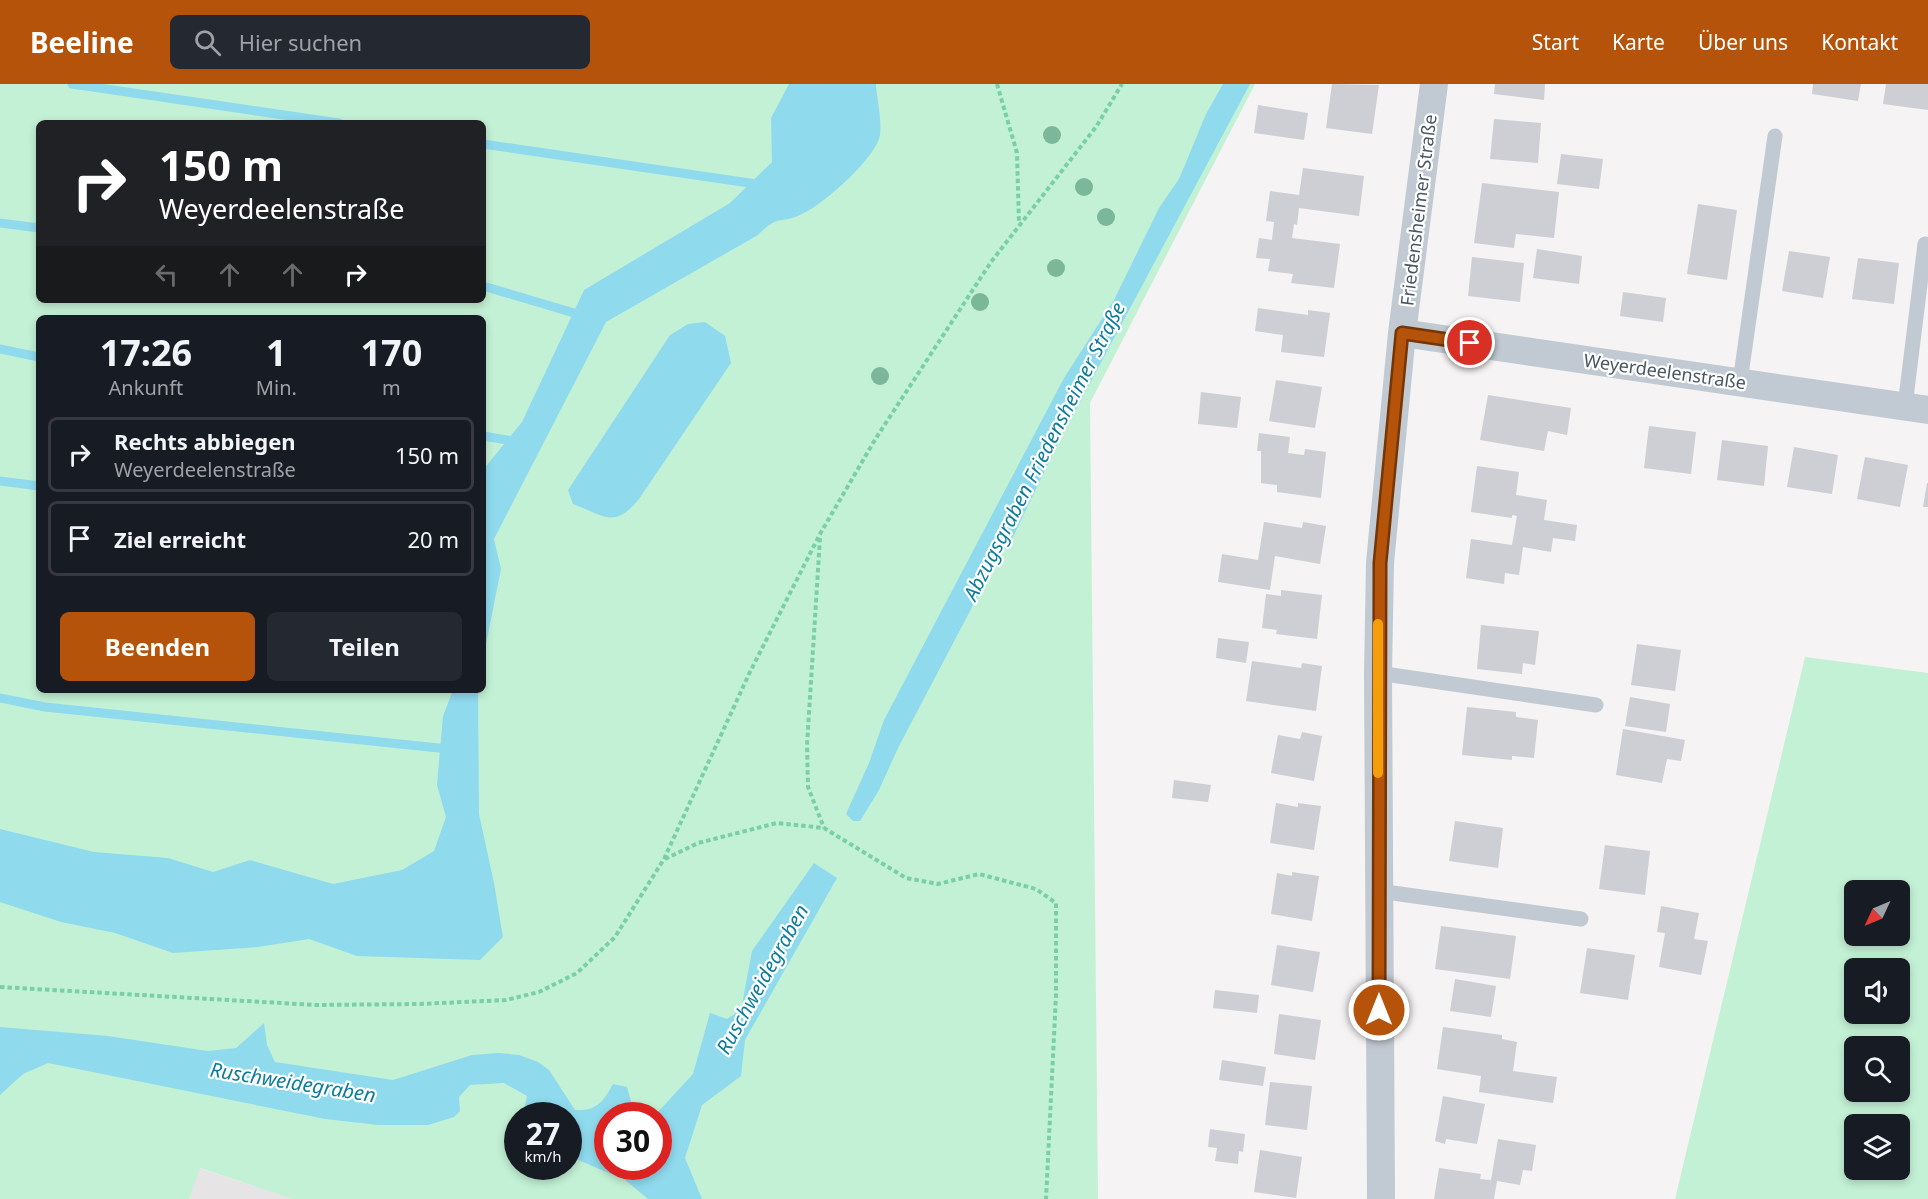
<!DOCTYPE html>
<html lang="de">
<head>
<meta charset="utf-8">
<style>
	body { margin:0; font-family:"Noto Sans",sans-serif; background:#242831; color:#f1f3f6; height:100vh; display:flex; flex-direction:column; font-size:22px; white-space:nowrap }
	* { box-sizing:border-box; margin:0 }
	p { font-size:20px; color:#9ea1a6 }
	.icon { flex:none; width:33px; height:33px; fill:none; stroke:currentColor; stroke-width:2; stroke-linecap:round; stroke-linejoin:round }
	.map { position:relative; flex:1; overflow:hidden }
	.details { position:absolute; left:36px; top:231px; width:450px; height:378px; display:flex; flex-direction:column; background:#171b24; border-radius:9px; box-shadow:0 3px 9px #0003 }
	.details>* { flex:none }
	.top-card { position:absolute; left:36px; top:36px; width:450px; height:183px; border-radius:9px; box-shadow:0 3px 9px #0003; background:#202124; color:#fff; overflow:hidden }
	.needle { width:39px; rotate:226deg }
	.buttons { position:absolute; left:1844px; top:796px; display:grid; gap:12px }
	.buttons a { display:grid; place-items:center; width:66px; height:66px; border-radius:9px; background:#171b24; box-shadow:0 3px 9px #0003; font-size:30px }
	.speed { position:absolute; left:504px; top:1018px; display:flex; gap:12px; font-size:30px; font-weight:700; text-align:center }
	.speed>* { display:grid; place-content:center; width:78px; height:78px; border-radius:50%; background:#171b24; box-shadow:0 3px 9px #0003; line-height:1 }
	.speed small { font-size:15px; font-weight:400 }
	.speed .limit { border:9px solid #d22; background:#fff; color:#111 }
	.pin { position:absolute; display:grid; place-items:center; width:51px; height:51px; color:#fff; margin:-26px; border:3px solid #fff; border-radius:50%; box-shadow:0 2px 6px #0007 }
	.me { position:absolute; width:66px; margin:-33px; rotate:0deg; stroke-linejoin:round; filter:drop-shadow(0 0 4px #0008) }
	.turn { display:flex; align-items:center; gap:21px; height:126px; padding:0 24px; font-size:27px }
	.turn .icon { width:78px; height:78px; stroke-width:2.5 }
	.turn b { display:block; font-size:42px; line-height:51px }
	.lanes { display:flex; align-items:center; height:57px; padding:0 24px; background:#0003; justify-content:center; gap:30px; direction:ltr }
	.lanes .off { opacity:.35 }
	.eta { display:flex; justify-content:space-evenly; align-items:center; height:102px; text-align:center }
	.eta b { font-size:36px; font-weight:700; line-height:42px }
	.primary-button { display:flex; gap:12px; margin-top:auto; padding:12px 24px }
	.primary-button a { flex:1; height:69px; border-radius:9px; background:#b45309; color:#fff; font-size:24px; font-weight:700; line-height:69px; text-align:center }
	.primary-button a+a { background:#242831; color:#f1f3f6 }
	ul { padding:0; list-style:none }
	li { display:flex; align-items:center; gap:18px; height:75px; margin:0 12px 9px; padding:0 12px; border:3px solid #363941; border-radius:9px }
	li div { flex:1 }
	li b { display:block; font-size:22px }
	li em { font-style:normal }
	header { display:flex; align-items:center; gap:36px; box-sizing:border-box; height:84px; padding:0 30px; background:#b45309; color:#fff }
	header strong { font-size:28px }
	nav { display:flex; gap:33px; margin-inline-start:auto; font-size:21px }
	.search { width:420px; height:54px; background:#242831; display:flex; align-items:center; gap:15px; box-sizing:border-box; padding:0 21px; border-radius:9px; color:#9ea1a6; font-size:22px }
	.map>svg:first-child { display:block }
</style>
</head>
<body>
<header>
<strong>Beeline</strong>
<div class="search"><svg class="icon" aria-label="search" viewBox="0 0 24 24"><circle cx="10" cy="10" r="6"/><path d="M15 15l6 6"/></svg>Hier suchen</div>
<nav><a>Start</a><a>Karte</a><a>Über uns</a><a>Kontakt</a></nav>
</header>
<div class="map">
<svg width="1928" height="1115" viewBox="0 0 1928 1115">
	<rect width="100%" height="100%" fill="#f5f3f3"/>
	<path fill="#e6e4e5" d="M199,1084L292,1115H189Z"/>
	<path fill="#c3f1d5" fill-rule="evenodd" d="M0,0H1255L1090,319L1098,1115H292L200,1084L189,1115H0ZM39,39H483V216H39ZM39,234H483V606H39ZM518,1032H568V1083H518ZM608,1032H658V1083H608Z
		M1805,573L1928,589V1115H1675ZM1854,807H1899V852H1854ZM1854,885H1899V930H1854ZM1854,963H1899V1008H1854ZM1854,1041H1899V1086H1854Z"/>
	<path fill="#90daee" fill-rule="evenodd" d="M789,0H876C877,16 882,36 880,51C876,74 823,121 802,130C780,141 780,129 758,151L606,238L494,455L501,485L483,575V386L522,338L584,206L730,119L772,78L771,34Z
		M1223,0H1250L1059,357L1013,453L990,489L898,664L879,706L860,737H853L846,730L869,679L884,636L1064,294L1114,216L1159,124L1179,95L1206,30Z
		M705,238L725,252L731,279L639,415C615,445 604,432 573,420L568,406L670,251L688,240Z
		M453,606H478L479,730L494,799L503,853L480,876L357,872L309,855L258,863L173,869L115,849L61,838L0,818V745L94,768L168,774L213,788L250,776L333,800L402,786L434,767L446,733L437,701L443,632Z
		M814,779L837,794L745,956L741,992L702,1021L685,1074L702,1115H648L625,1096L569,1072L568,1032H523L527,1012L504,999L470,1001L459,1013L460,1027L454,1033L428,1041H378L325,1035L48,979L23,990L0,1011V943L108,952L208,967L236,964L264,939L267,961L275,978L393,996L472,971L499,969L519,971L538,978L549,986L575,1026C597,1027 603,1018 613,1000L627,1003L635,1032L656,1030L693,990L710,929L727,935L741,926L752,867ZM608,1032H658V1083H608Z"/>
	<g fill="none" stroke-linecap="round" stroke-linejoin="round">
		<path stroke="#90daee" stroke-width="9" d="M72,0L339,39
			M483,60L763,101
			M0,139L39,144
			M483,202L584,232
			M0,265L39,273
			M483,352L519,358
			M0,397L39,402
			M0,614L45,623L448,665L449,663"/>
	</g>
	<path fill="#cdcfd5" d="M1332,0L1379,1L1372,50L1326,44Z
		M1495,0H1545L1544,16L1494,10Z
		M1813,0H1861L1858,17L1812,10Z
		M1886,0H1928V26L1883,20Z
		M1258,21L1308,29L1304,56L1254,49Z
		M1494,35L1541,39L1538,79L1490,75Z
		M1561,70L1603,75L1599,105L1557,100Z
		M1303,84L1364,92L1359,132L1299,124L1297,141L1294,140L1292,154L1340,160L1334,204L1291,199L1293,190L1268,187L1270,175L1256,174L1259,154L1272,156L1274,138L1266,137L1270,107L1299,111Z
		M1482,99L1559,108L1554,154L1516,150L1514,164L1474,159Z
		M1698,120L1737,126L1727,196L1687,190Z
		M1537,165L1582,172L1579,200L1533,194Z
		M1789,167L1830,173L1823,214L1782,207Z
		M1472,173L1524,179L1520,218L1468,212Z
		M1858,174L1899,179L1894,220L1852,215Z
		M1623,208L1666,214L1663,238L1620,232Z
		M1258,224L1308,231V226L1330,229L1324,273L1281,268L1283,251L1255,247Z
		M1276,296L1322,303L1315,344L1269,337Z
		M1201,308L1241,313L1237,344L1198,340Z
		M1488,311L1571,324L1567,351L1548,347L1544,367L1480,356Z
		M1649,342L1696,348L1691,390L1644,384Z
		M1259,349L1290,353L1288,369L1304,371L1305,365L1326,368L1321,414L1277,408V401L1261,399V367H1257Z
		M1722,356L1768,362L1764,402L1717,396Z
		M1794,363L1838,371L1832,410L1787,403Z
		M1865,373L1908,381L1900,423L1857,415Z
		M1477,382L1519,388L1516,411L1547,416L1544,436L1577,441L1575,457L1553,454L1551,468L1523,463L1519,491L1505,489L1504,500L1466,494L1471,455L1512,461L1517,432L1512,431V434L1471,428Z
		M1927,399H1928V423H1923Z
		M1264,438L1302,444L1303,438L1326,442L1320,480L1275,472L1270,506L1218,498L1222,470L1258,476Z
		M1281,506L1322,511L1317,555L1276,550L1277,546L1262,544L1266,510L1281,512Z
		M1481,541L1539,547L1535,581L1523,579L1522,590L1477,585Z
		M1218,554L1249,558L1246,579L1216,574Z
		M1637,560L1681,566L1675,607L1631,601Z
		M1252,577L1301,584L1302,579L1322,582L1316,627L1246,617Z
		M1630,613L1670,620L1666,648L1625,642Z
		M1467,623L1516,628V633L1538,636L1534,674L1512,672V676L1462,671Z
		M1623,645L1685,656L1681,677L1667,675L1662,699L1616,691Z
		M1302,648L1322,652L1314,697L1271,689L1278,651L1300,655Z
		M1174,696L1211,701L1208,718L1172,714Z
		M1276,719L1298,723V719L1321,722L1314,766L1270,759Z
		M1455,737L1503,744L1498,784L1449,777Z
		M1605,761L1650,767L1645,811L1599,805Z
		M1292,788L1319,792L1312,837L1271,830L1277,789L1292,792Z
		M1661,822L1699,829L1694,855L1708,857L1701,891L1659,883L1665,849L1657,848Z
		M1441,842L1516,852L1510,895L1435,885Z
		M1277,861L1320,868L1313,908L1271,901Z
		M1587,864L1635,871L1628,916L1580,909Z
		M1455,895L1496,902L1491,933L1450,927Z
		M1215,906L1259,911L1257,929L1213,924Z
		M1279,930L1321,936L1315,976L1274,970Z
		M1443,943L1502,951V955L1517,958L1513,987L1557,993L1553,1019L1479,1008L1481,992L1437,985Z
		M1222,976L1266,983L1263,1002L1219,996Z
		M1270,998L1312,1002L1307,1046L1265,1041Z
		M1443,1012L1485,1020L1477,1060L1446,1055L1445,1060L1435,1057Z
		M1210,1045L1245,1050L1243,1068L1239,1067L1238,1080L1215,1077L1217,1064L1208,1063Z
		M1498,1055L1536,1061L1532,1087L1523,1086L1520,1101L1497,1097L1494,1115H1434L1439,1084L1481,1090L1480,1095L1491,1096Z
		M1260,1066L1302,1073L1296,1114L1254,1108Z"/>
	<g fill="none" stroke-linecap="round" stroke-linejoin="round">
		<path stroke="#7ad0a6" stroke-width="4" stroke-dasharray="4.5 3" stroke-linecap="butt" d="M997,0L1017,69L1019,140
			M820,454L807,661L808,703L824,744
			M665,775L698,759L777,739L824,744L906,794L938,800L979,790L1036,805L1056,819V911L1046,1115
			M0,903L316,921L420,920L506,916L539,908L577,889L615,853L664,775L749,590L820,450L876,354L991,178L1096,43L1122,0"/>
		<path stroke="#c1cad2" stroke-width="15" d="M1740,298L1775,52
			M1905,322L1925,160
			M1378,589L1596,621
			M1378,807L1581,835"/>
		<path stroke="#c1cad2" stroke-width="28" d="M1402,249L1928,326
			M1381,1115L1378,589L1380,479L1402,249L1434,0"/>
	</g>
	<g fill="#7bb799">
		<circle cx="1052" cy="51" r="9"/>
		<circle cx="1084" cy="103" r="9"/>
		<circle cx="1106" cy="133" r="9"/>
		<circle cx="1056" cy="184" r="9"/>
		<circle cx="980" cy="218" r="9"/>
		<circle cx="880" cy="292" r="9"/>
	</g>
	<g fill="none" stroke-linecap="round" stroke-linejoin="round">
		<defs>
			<path id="route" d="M1379,926L1380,479L1402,249L1470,259"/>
		</defs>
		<use href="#route" stroke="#753606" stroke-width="15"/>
		<use href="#route" stroke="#b45309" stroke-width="10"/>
		<path stroke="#f59e0b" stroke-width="10" d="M1378,689V540"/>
	</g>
	<g text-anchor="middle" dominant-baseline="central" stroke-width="4.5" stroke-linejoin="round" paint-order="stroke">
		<g font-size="18" fill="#4a5661" stroke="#fff">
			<text transform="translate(1418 126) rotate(-83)">Friedensheimer Straße</text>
			<text transform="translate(1665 287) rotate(8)">Weyerdeelenstraße</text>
		</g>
		<g font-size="20" font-style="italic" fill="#0c7c9b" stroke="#fff">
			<text transform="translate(1044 367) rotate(-63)">Abzugsgraben Friedensheimer Straße</text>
			<text transform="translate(762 895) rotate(-61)">Ruschweidegraben</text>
			<text transform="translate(293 998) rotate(9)">Ruschweidegraben</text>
		</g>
	</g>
</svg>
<div class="buttons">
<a><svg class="needle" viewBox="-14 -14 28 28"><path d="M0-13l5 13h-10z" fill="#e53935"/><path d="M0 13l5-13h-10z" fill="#9ea1a6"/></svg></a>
<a><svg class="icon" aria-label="sound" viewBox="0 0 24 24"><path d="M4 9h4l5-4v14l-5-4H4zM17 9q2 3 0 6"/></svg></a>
<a><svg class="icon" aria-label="search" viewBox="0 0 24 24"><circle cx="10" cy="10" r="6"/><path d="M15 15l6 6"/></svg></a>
<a><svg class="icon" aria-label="layers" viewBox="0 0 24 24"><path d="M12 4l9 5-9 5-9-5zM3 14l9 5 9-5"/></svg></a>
</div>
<div class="speed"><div>27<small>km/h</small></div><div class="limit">30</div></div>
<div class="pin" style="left:1470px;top:259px;background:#d93025"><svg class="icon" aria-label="arrive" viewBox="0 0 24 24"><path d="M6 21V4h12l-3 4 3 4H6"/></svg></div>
<svg class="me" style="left:1379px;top:926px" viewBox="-20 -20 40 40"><circle r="17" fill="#b45309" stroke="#fff" stroke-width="3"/><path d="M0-11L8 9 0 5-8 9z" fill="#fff"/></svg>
<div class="top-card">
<div class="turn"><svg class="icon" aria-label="right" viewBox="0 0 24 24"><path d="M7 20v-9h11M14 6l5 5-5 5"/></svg><div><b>150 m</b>Weyerdeelenstraße</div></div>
<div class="lanes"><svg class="icon off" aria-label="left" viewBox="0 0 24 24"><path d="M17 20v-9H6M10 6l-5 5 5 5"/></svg><svg class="icon off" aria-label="ahead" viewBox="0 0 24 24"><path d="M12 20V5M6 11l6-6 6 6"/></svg><svg class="icon off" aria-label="ahead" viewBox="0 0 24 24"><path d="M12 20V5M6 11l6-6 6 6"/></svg><svg class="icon" aria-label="right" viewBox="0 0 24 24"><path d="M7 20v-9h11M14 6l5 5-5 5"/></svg></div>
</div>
<section class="details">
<div class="eta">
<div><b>17:26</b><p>Ankunft</p></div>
<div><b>1</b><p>Min.</p></div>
<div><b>170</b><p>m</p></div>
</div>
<ul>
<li><svg class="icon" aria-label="right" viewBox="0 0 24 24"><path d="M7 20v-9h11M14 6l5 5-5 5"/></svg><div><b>Rechts abbiegen</b><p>Weyerdeelenstraße</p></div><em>150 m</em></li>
<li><svg class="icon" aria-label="arrive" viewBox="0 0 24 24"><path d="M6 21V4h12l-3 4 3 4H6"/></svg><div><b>Ziel erreicht</b></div><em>20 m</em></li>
</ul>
<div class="primary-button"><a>Beenden</a><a>Teilen</a></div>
</section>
</div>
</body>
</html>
